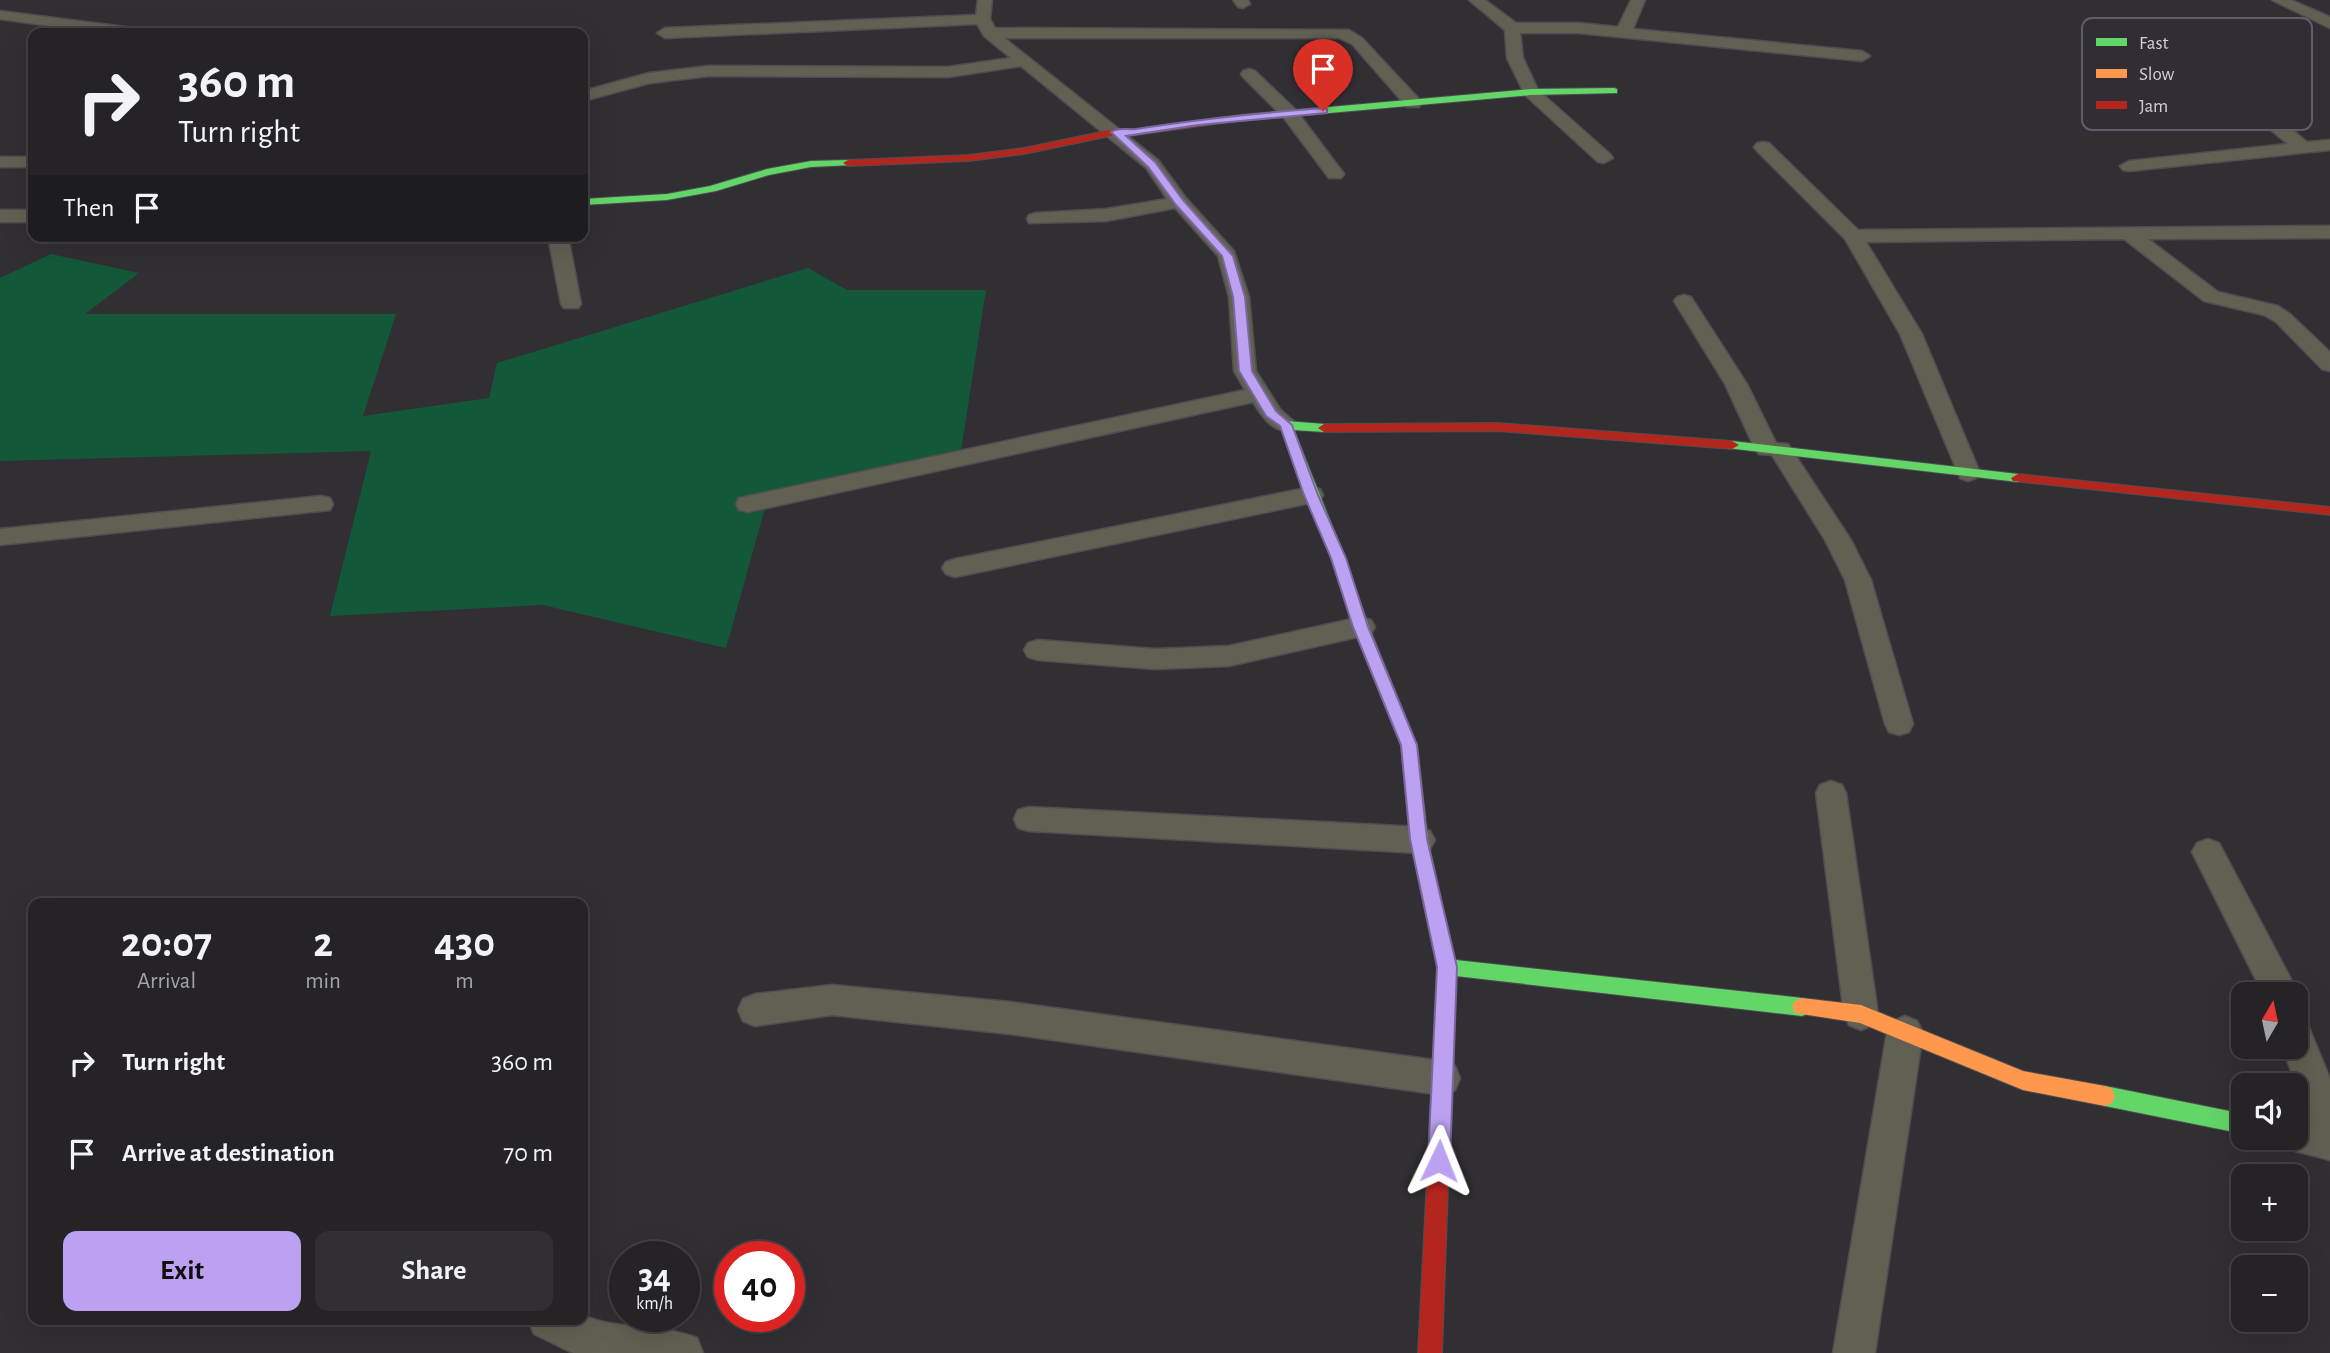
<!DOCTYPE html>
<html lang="en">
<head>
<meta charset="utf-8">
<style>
	body { margin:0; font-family:"Alegreya Sans",sans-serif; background:#312f32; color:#f1f3f6; height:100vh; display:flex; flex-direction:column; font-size:26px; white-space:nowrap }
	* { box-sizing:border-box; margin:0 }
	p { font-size:23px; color:#a3a4a7 }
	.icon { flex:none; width:38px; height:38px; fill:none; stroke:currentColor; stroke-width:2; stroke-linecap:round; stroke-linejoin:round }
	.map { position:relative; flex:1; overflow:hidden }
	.panel { position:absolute; left:28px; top:898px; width:560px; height:427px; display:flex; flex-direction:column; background:#252326; border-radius:14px; box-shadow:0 7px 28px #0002,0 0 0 2px #424043 }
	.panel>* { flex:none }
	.top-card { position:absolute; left:28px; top:28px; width:560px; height:214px; border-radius:14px; box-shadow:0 7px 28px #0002,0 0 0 2px #424043; background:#252326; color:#f1f3f6; overflow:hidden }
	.needle { width:46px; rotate:9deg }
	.buttons { position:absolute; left:2231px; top:982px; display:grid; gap:14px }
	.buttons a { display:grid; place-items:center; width:77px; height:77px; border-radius:14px; background:#252326; box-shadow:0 7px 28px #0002,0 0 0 2px #424043; font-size:35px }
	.speed { position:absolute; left:609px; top:1241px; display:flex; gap:14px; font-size:35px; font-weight:700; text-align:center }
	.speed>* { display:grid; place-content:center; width:91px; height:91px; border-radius:50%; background:#252326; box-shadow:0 7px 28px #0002,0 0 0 2px #424043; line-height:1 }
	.speed small { font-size:18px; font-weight:400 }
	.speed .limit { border:10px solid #d22; background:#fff; color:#111 }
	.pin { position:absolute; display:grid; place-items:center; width:60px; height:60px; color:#fff; margin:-72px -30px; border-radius:50% 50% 50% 0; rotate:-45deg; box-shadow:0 0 7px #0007 }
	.pin .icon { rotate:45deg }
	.me { position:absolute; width:77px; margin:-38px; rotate:2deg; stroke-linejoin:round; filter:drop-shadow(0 0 5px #0008) }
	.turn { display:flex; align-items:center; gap:24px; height:147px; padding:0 35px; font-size:32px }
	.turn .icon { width:91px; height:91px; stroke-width:2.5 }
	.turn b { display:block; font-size:49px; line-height:60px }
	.then { display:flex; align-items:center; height:66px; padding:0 35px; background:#0003; gap:14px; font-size:26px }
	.eta { display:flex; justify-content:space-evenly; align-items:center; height:119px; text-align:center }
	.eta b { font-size:42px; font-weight:600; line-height:49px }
	.button { display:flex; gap:14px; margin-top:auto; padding:14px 35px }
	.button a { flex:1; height:80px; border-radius:14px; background:#bca0f2; color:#111; font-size:28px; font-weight:600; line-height:80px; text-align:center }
	.button a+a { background:#312f32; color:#f1f3f6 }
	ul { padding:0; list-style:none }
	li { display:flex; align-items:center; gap:21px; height:91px; padding:0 35px }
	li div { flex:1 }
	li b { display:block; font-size:26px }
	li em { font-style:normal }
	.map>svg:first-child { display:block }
</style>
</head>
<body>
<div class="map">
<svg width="2330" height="1353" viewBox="0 0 2330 1353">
	<rect width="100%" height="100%" fill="#312f33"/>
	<path fill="#135939" d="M51,254L139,273L85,314H396L363,416L489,398L497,363L808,268L847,290H986L960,457L767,501L726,648L543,605L330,616L371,451L0,461V278Z"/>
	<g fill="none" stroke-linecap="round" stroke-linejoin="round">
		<defs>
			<path id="street" d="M978,0H992L990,19L995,28L1349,30L1362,38L1419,99L1421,103L1419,107H1407L1352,44L1339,38H1004L1158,160L1186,198L1234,251L1249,297L1256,371L1280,409L1298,425L1294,430C1274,435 1262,417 1253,402L748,512L739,510L736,504L739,498L748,496L1245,390L1234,371L1229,297L1218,256L1175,208L1106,221L1029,223L1027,219L1029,215L1036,213L1106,209L1167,199L1146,168L1021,66L948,77L709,76L650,83L583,101V91L649,73L709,66L948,67L1011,58L984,36L977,24L665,38L657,33L665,28L976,15Z
				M1233,0H1248L1250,4L1243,8L1238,7Z
				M1469,0H1485L1516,23H1579L1618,27L1631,0H1645L1633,29L1862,51L1870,56L1862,61L1579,33H1520L1523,58L1538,90L1610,154L1613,158L1604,163L1598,162L1525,95L1507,58L1505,30Z
				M2272,0H2291L2330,17V28Z
				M0,11L133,28L141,33H101L0,19Z
				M2171,45C2215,56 2271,113 2307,142L2330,140V150L2129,171L2123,170L2120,166L2129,161L2288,144L2215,84L2165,53L2163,50Z
				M1249,69L1255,71L1296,110L1344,174L1341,178H1329L1284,118L1243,77L1241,74L1243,71Z
				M1763,142L1769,143L1858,230L2330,226V238L2148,239L2218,292L2278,306L2290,314L2330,352V371L2322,369L2276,322L2264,315L2204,301L2124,239L1866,242L1922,334L1980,473L1976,478L1968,481L1960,478L1900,334L1845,239L1757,151L1754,147L1757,143Z
				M0,157H33V167H0Z
				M0,210H33V222H0Z
				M548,236H568L581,304L578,308H564L561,304Z
				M1684,295L1691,297L1747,384L1776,443L1788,444L1851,540L1871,580L1913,724L1909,732L1899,735L1889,732L1885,724L1845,580L1825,540L1772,455L1759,454L1755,449L1725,384L1674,301L1677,297Z
				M1311,487L1320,489L1323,495L1320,501L955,577L946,574L942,568L946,562L955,559Z
				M321,496L330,498L333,504L330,510L0,545V529Z
				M1361,617L1371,620L1375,627L1371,634L1229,666L1155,669L1038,660L1028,657L1024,650L1028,643L1038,640L1155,649L1229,646Z
				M1831,781L1842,785L1846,793L1878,1014L1873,1025L1861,1030L1849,1025L1844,1014L1816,793L1820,785Z
				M1029,807L1419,827L1430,831L1435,840L1430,849L1419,853L1029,831L1018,828L1014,819L1018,810Z
				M2208,839L2219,843L2293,983L2298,994L2296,999V994H2263L2192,852L2197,843Z
				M832,985L1010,1002L1442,1061L1455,1066L1460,1078L1455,1090L1442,1095L1010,1034L832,1015L755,1026L743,1021L738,1010L743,999L755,994Z
				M1905,1016L1917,1021L1923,1032L1875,1353H1833L1887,1032L1893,1021Z
				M2296,1020L2308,1025L2330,1079V1160L2283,1148L2279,1138H2296V1117L2309,1120L2282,1046H2296Z
				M583,1315C619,1331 660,1323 697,1338L703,1353H573L534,1334L528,1320H583Z"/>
			<path id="fast" d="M1614,88L1617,89V93L1531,95L1240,121L1235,118L1240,115L1531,89Z
				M848,160L853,163L852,165L811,167L769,175L716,191L667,200L583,205V199L667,194L710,186L767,169L811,161Z
				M1286,421L1324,424L1330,428L1324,432L1294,430L1345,558L1369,627L1417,745L1428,840L1452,951L1450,957L1443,959L1436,957L1434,951L1410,840L1401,745L1353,627L1331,558L1280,425Z
				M1732,441L2018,474L2025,478L2018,482L1727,448L1725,445Z
				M1447,959L1802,998L1809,1001L1812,1007L1809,1013L1802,1016L1447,975L1440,973L1438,967L1440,961Z
				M2105,1086L2244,1114V1134L2105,1106L2098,1103L2095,1096L2098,1089Z"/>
			<path id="slow" d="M1802,998L1861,1005L2023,1071L2105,1086L2112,1089L2115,1096L2112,1103L2105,1106L2023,1090L1860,1023L1795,1013L1792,1007L1795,1001Z"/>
			<path id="jam" d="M1240,115L1245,118L1243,120L1129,136L1115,135L1024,154L969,161L848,166L843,163L848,160L969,155L1024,148L1115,129L1129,130Z
				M1498,423L1732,441L1739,445L1732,449L1498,431L1324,432L1318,428L1324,424Z
				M2018,474L2330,507V515L2013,481L2011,478Z
				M1443,943L1450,945L1456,967L1442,1353H1418L1438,967L1434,951L1436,945Z"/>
		</defs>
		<use href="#street" stroke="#4e4d50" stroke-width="3"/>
		<use href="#fast" stroke="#4e4d50" stroke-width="2"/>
		<use href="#slow" stroke="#4e4d50" stroke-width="2"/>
		<use href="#jam" stroke="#4e4d50" stroke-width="2"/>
		<use href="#street" fill="#626053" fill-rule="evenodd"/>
		<use href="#fast" fill="#63d668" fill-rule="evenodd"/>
		<use href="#slow" fill="#ff974d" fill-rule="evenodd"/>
		<use href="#jam" fill="#b3261e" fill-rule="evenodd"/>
	</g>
	<path fill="#bca0f2" stroke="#7a689d" stroke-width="2" d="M1323,108L1327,109V113L1198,125L1126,136L1155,162L1183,200L1233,256L1245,297L1252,371L1276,411L1292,425L1318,495L1346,558L1368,627L1417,745L1427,839L1457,967L1450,1161L1447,1168L1439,1171L1431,1168L1428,1161L1437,967L1410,839L1401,745L1353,627L1331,558L1304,495L1280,426L1266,416L1239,371L1233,297L1222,256L1176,205L1148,167L1111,132C1118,127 1127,130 1136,129C1198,119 1260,113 1323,108Z"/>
	<rect x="2082" y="18" width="230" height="112" rx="10" fill="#302d35" stroke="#615e66" stroke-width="2"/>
	<rect x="2096" y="38" width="31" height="8" fill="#63d668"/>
	<rect x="2096" y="69" width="31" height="9" fill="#ff974d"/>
	<rect x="2096" y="101" width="31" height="8" fill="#b3261e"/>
	<g font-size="19" fill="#d3d1d7">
		<text x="2139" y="49">Fast</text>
		<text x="2139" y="80">Slow</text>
		<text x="2139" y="112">Jam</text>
	</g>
</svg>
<div class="buttons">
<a><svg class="needle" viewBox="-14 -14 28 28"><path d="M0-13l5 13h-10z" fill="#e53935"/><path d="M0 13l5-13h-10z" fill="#a3a4a7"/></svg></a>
<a><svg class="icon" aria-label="sound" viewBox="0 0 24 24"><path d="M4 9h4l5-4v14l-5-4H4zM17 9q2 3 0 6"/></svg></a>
<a>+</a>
<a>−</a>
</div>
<div class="speed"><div>34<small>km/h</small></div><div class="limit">40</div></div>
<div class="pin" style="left:1323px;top:111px;background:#d93025"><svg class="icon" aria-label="arrive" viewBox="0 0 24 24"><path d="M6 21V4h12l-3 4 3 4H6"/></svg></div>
<svg class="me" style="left:1439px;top:1161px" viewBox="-20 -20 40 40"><path d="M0-17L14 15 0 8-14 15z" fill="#bca0f2" stroke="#fff" stroke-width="4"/></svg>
<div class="top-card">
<div class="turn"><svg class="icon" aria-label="right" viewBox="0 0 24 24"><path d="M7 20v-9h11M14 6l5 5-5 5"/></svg><div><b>360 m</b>Turn right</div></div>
<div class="then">Then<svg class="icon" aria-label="arrive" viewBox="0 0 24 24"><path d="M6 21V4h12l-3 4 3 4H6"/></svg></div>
</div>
<section class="panel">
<div class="eta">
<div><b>20:07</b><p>Arrival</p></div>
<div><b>2</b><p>min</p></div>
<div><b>430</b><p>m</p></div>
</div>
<ul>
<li><svg class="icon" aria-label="right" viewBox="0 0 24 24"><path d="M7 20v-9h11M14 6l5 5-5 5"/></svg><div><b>Turn right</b></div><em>360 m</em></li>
<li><svg class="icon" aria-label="arrive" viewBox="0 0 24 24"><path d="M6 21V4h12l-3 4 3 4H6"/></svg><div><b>Arrive at destination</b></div><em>70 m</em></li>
</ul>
<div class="button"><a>Exit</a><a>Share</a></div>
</section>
</div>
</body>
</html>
